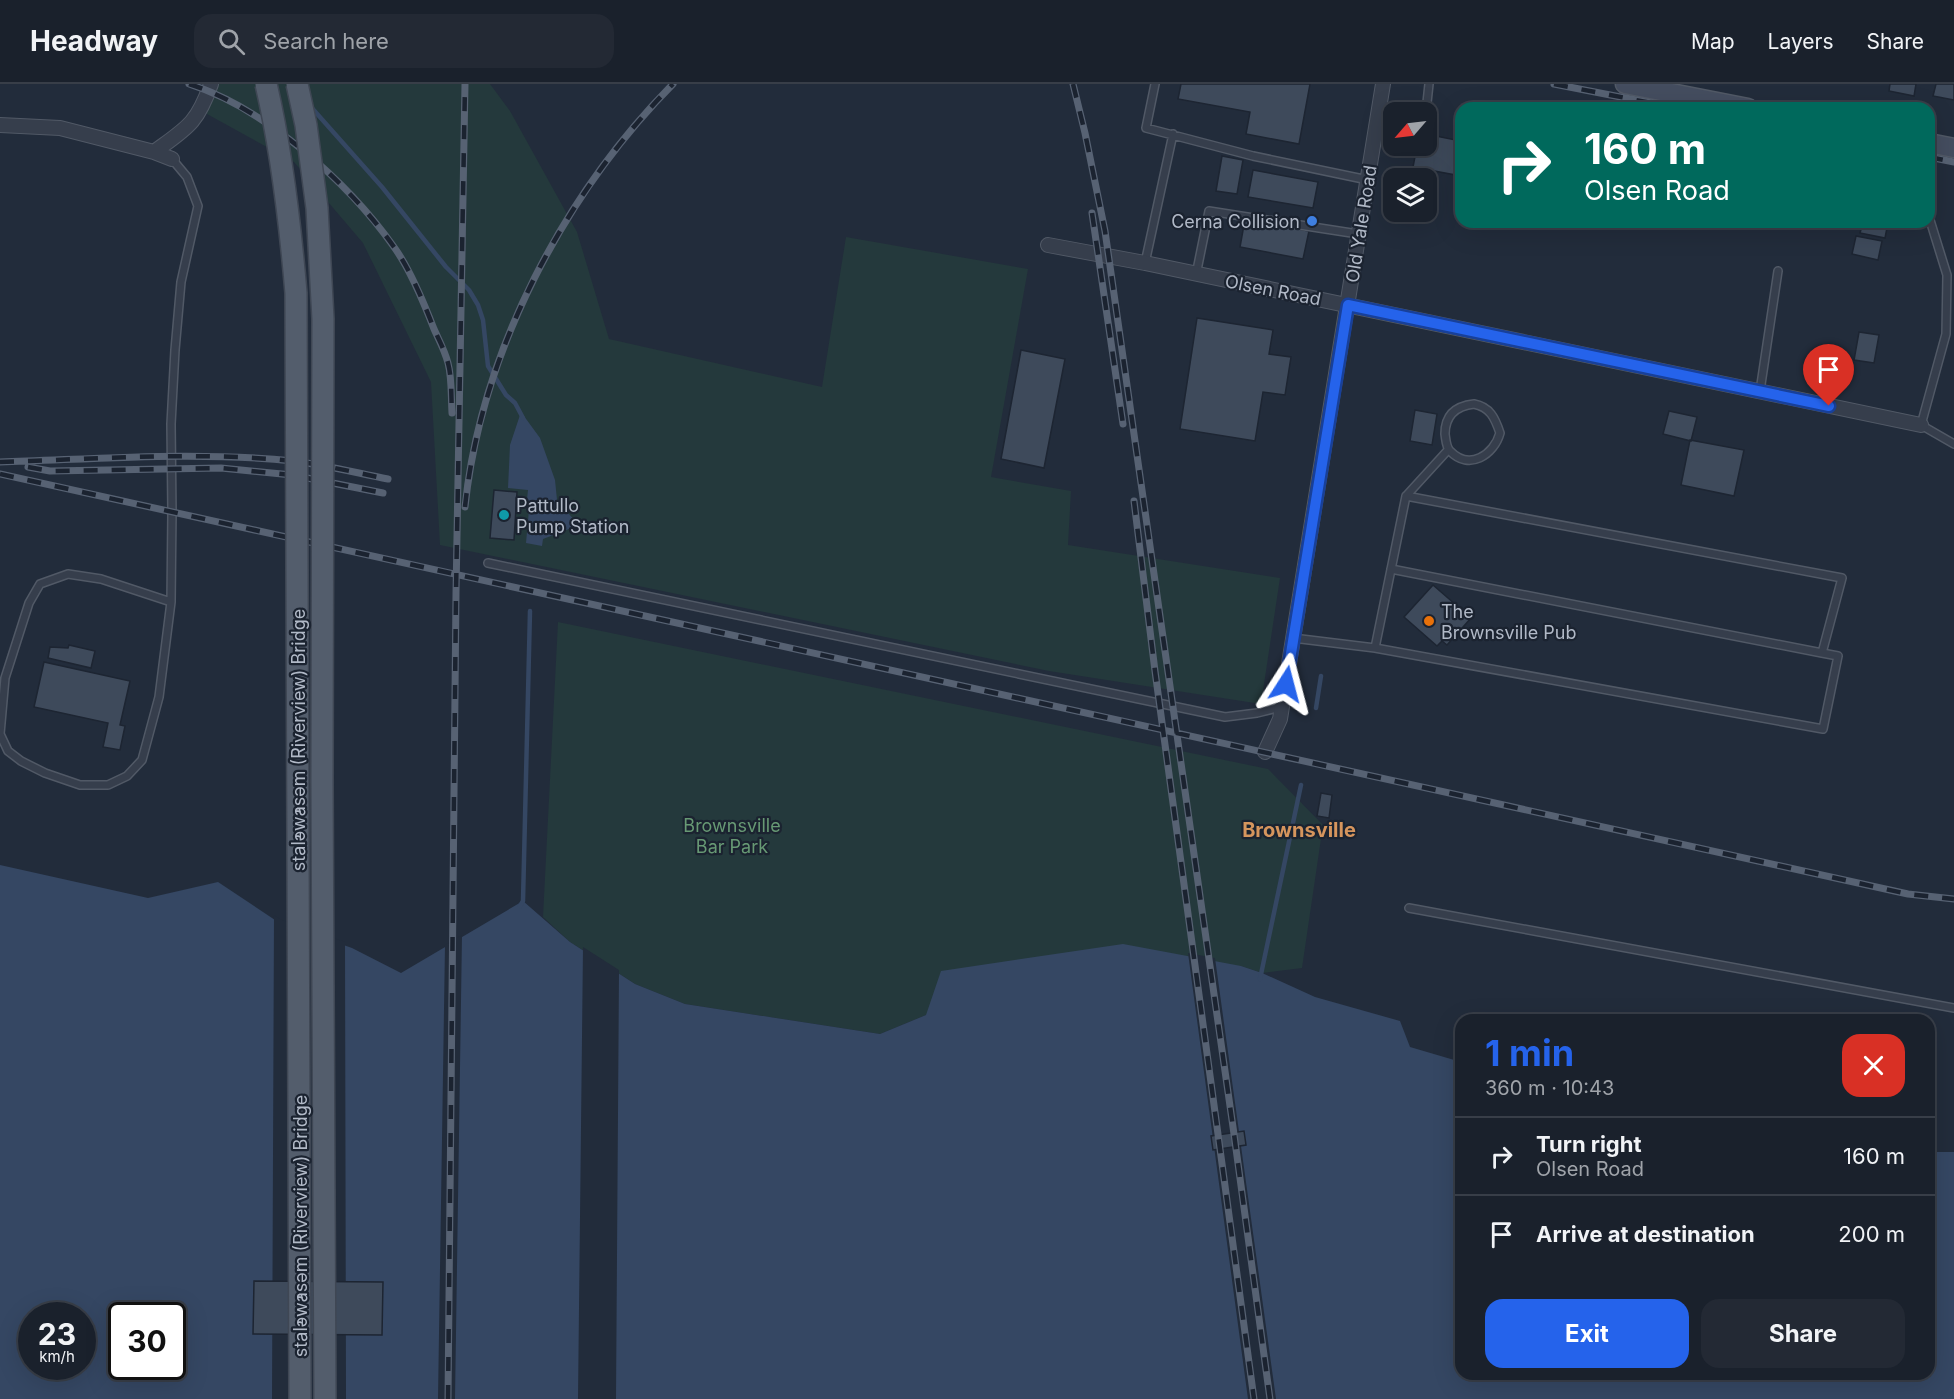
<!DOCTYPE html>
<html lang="en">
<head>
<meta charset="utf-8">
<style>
	body { margin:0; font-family:Inter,sans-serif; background:#232934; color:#f1f3f6; height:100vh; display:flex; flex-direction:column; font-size:22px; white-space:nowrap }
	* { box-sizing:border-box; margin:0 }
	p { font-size:20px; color:#9fa3a9 }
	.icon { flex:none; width:33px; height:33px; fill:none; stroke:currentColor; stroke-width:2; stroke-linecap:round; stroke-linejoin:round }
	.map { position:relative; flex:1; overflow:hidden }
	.side { position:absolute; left:1455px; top:930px; width:480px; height:366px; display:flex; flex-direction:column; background:#1a212c; border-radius:18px; box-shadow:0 6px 24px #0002,0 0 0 2px #383e48 }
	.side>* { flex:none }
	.banner { position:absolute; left:1455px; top:18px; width:480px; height:126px; border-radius:18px; box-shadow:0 6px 24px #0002,0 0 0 2px #383e48; background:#00695c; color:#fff; overflow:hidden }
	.needle { width:39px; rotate:242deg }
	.controls { position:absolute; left:1383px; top:18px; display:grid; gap:12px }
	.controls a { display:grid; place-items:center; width:54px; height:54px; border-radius:12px; background:#1a212c; box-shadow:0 6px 24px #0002,0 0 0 2px #383e48; font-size:30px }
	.speed { position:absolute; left:18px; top:1218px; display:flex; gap:12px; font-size:30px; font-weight:700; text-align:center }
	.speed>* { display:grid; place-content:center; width:78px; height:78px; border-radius:50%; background:#1a212c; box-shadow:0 6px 24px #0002,0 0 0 2px #383e48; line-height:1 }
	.speed small { font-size:15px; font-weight:400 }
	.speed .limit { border:3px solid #111; border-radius:9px; background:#fff; color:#111 }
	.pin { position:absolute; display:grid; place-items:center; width:51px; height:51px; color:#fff; margin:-62px -26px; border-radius:50% 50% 50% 0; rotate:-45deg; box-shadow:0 0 6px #0007 }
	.pin .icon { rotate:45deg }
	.me { position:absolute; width:66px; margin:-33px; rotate:9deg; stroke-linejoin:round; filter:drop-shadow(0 0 4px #0008) }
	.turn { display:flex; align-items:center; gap:21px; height:126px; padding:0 30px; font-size:27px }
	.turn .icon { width:78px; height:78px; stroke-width:2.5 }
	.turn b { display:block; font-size:42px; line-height:51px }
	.round { display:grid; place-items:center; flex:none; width:63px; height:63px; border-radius:18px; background:#232934 }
	.head { display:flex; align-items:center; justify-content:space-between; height:102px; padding:0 30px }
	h1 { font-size:36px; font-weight:700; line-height:45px; color:#2563eb }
	.cta { display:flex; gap:12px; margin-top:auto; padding:12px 30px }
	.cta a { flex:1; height:69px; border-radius:18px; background:#2563eb; color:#fff; font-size:24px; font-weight:700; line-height:69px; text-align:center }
	.cta a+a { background:#232934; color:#f1f3f6 }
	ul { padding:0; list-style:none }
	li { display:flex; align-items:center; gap:18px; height:78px; padding:0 30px; border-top:2px solid #383e48 }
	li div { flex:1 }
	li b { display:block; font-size:22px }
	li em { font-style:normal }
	header { display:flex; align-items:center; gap:36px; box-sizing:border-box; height:84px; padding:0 30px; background:#1a212c; border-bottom:2px solid #383e48 }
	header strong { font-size:28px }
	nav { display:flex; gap:33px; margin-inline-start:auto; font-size:21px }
	.search { width:420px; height:54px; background:#232934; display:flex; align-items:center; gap:15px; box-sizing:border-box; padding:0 21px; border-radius:18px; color:#9fa3a9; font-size:22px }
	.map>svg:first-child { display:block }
</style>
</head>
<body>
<header>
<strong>Headway</strong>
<div class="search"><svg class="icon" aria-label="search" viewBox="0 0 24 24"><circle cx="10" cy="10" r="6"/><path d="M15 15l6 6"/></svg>Search here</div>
<nav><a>Map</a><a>Layers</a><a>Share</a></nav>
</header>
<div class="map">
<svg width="1954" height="1315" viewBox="0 0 1954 1315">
	<rect width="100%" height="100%" fill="#222c3b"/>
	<path fill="#24393c" d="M202,0H490L510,27L577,148L609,255L822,303L846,153L1028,185L991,393L1071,407L1068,461L1280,494L1261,620L1049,587L440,461L431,298L363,159L294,78L207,30Z
		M558,538L1268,685L1323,741L1302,884L1262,889L1241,882L926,931L880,950L685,920L635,900L570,858L543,833Z"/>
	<path fill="#354763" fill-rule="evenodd" d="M521,328L540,354L555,396L557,416L575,437L569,445L543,455L542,462L526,459L529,426L526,425L528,406L508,404L510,361Z
		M0,781L148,814L218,798L278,838L352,864L401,889L523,817L570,858L635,900L685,920L880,950L926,931L941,887L1123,860L1241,882L1262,889L1315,913L1400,937L1410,963L1461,978V1290H1929V1068H1954V1315H0ZM32,1232H82V1282H32ZM122,1232H172V1282H122Z"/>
	<path fill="#222c3b" d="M274,831L280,835L345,858L346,1315H272Z
		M462,851L455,1315H438L445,861Z
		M583,863L619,886L616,1315H578Z
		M1188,869L1215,874L1276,1315H1248Z"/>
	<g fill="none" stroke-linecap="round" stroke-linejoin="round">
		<path stroke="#354763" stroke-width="4.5" d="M311,23L382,103L446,183L469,206L478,221L483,236L488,282L506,311L515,319L523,334
			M1316,624L1321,592
			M520,822L523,817L530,527
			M1260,895L1301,701"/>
	</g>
	<path fill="#3e4a5b" stroke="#1d2532" stroke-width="1.5" d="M1181,0H1310L1299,60L1246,50L1250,28L1178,15Z
		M1890,0H1916L1914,12L1889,7Z
		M1936,0H1954V16L1933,12Z
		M1426,50L1461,57V92L1413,83L1417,62H1426Z
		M1222,72L1243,76L1237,110L1216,107Z
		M1253,86L1318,98L1313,124L1248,113Z
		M1245,135L1309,147L1303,175L1240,163Z
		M1863,138L1888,139L1885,154L1860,149Z
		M1856,152L1882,157L1878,176L1852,170Z
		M1197,234L1273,246L1269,270L1291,273L1285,311L1263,308L1255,357L1180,345Z
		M1859,248L1879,251L1874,279L1854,276Z
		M1021,266L1065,275L1044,384L1001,375Z
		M1415,326L1437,330L1432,361L1410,357Z
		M1669,327L1697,333L1691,357L1663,350Z
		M1690,356L1744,366L1734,412L1681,401Z
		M494,406L517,408L514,456L490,454Z
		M1433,501L1471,534L1447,561L1442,557L1437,562L1404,533Z
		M69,561L95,567L91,584L48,574L50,563L68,564Z
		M44,578L130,597L120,641L125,642L120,666L103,663L108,639L34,623Z
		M1321,709L1332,711L1329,734L1317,732Z
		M1244,1047L1246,1061L1213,1066L1211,1052Z
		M254,1197L383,1198L382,1251L253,1250Z"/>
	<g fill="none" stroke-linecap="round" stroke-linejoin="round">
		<defs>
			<path id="lane" d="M1155,0L1146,44L1253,72L1368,96
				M1426,28L1429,0
				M1929,133L1947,191L1946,250L1921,341L1954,360
				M1145,179L1173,50
				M1196,191L1209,127L1358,150
				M1760,307L1778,187
				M1474,320C1490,323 1495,334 1500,349C1494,371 1469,387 1450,367C1446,363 1446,356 1445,350C1445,331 1456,322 1474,320Z
				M1406,412L1448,366
				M488,479L1225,633L1257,629L1281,623
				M1391,485L1822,569
				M171,518L101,495L68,490L40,500L29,519L5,594L0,650L8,667L21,677L45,689L80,701H108L127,692L142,676L159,613L171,518L172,428L171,340L175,266L181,198L198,122L187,93L172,75
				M1293,554L1375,564L1406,412L1842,494L1822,569L1838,572L1823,645L1375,564
				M1409,824L1954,924"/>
			<path id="street" d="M0,41L60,44L154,68L172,75
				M154,68C187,44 197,40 211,0
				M1048,161L1145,179L1921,341
				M1265,668L1280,635L1383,0"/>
			<path id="secondary" d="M1625,0L1748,24
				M1929,59L1954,64"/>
		</defs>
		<use href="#lane" stroke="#515966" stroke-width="10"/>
		<use href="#street" stroke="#515966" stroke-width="16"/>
		<use href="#secondary" stroke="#515966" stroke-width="21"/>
		<use href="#lane" stroke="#363e4c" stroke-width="7"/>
		<use href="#street" stroke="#363e4c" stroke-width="14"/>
		<use href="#secondary" stroke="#444d5f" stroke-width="18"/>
		<defs>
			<path id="rail" d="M189,0C265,24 348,98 394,163C410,185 424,219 434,245C439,256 445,267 448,279C452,294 451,313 452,329
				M1073,0L1085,49L1105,147L1234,1050L1270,1315
				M1554,0L1677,24
				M1929,73L1954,78
				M1092,129L1123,340
				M0,378C98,375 196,367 293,377C325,381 357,389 388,395
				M28,383L50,387L221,384L292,391L383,409
				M0,390L1908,810L1954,815
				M1134,417L1155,587L1254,1315
				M465,423C481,268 564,110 673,0
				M448,1315L456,509L465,0"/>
		</defs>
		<use href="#rail" stroke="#576273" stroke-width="7"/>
		<use href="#rail" stroke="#1b2330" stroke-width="4.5" stroke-dasharray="14" stroke-linecap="butt"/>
		<defs>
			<path id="primary-bridge" d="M266,0C282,69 290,138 296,209L300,1315
				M297,0L306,41L317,124L323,235L322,698L325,1315"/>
		</defs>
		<use href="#primary-bridge" stroke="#3f4754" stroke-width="24" stroke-linecap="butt"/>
		<use href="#primary-bridge" stroke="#535d6c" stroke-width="21"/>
	</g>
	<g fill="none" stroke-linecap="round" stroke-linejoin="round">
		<defs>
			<path id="route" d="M1286,600L1348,221L1829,322"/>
		</defs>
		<use href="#route" stroke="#184099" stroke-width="15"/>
		<use href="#route" stroke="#2563eb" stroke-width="10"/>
	</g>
	<circle fill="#3f7fe0" stroke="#1b2330" stroke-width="2" cx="1312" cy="137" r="6"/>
	<circle fill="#0f9aa8" stroke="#1b2330" stroke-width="2" cx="504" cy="431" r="6"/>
	<circle fill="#e8710a" stroke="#1b2330" stroke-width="2" cx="1429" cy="537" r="6"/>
	<g text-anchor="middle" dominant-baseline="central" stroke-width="4.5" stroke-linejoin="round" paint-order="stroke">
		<g font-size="18" fill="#b1b9c7" stroke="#1b2330" text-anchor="start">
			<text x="1300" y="137" text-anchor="end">Cerna Collision</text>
			<text x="516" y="421">Pattullo<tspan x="516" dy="21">Pump Station</tspan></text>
			<text x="1441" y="527">The<tspan x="1441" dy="21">Brownsville Pub</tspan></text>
		</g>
		<g font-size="18" fill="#b1b9c7" stroke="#1b2330">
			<text transform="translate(1361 140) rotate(-81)">Old Yale Road</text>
			<text transform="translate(1273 206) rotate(11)">Olsen Road</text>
			<text transform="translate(298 656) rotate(-90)">stal̕əw̓asəm (Riverview) Bridge</text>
			<text transform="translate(300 1142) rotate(-90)">stal̕əw̓asəm (Riverview) Bridge</text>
		</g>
		<g font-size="18" fill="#679974" stroke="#1b2330">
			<text x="732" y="741">Brownsville<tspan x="732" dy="21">Bar Park</tspan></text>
		</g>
		<g font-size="20" font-weight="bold" fill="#d6955d" stroke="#1b2330">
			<text x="1299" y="746">Brownsville</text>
		</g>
	</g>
</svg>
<div class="controls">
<a><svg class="needle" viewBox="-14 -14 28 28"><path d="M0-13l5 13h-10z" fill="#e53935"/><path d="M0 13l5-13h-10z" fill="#9fa3a9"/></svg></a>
<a><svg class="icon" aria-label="layers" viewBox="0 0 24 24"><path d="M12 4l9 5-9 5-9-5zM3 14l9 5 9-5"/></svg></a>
</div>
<div class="speed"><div>23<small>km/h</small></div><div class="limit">30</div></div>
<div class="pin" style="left:1829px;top:322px;background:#d93025"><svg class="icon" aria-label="arrive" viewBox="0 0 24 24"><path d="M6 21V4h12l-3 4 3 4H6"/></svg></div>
<svg class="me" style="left:1286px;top:600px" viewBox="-20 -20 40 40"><path d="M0-17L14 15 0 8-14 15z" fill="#2563eb" stroke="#fff" stroke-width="4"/></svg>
<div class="banner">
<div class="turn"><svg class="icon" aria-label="right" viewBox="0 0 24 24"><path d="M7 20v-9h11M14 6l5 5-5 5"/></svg><div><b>160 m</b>Olsen Road</div></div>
</div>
<section class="side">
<div class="head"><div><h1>1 min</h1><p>360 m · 10:43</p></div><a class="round" style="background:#d93025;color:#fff"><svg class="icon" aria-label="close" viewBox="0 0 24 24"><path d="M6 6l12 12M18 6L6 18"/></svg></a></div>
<ul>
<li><svg class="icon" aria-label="right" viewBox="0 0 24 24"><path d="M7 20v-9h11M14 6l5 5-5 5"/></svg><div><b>Turn right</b><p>Olsen Road</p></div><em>160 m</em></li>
<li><svg class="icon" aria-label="arrive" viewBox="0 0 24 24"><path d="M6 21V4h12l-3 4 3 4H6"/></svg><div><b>Arrive at destination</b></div><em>200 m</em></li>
</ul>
<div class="cta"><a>Exit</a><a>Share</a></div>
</section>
</div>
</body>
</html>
